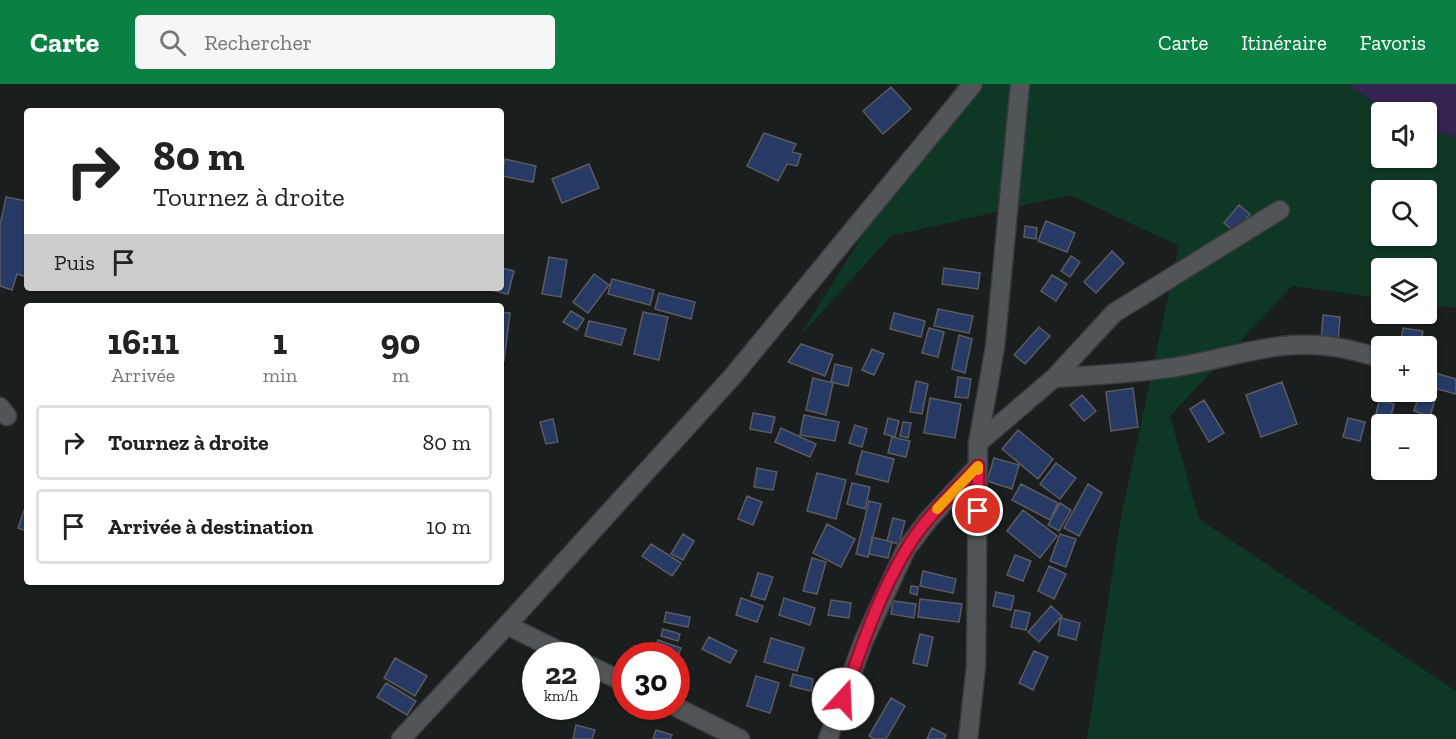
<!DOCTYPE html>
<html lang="fr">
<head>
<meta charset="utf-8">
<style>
	body { margin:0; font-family:"Zilla Slab",serif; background:#f6f6f6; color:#222; height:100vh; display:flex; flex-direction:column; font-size:22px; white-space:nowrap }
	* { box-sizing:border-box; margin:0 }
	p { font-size:20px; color:#767676 }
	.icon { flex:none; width:33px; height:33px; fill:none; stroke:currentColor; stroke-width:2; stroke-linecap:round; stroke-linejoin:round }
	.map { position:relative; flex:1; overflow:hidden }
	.sheet { position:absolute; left:24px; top:219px; width:480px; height:282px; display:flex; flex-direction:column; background:#fff; border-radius:6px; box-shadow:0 2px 4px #0004 }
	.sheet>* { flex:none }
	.hud { position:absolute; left:24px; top:24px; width:480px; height:183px; border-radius:6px; box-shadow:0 2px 4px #0004; background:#fff; color:#222; overflow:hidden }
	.buttons { position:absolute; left:1371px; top:18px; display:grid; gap:12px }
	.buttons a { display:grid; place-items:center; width:66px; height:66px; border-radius:6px; background:#fff; box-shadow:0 2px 4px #0004; font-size:30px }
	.speed { position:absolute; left:522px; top:558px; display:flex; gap:12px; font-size:30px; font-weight:700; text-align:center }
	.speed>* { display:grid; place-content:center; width:78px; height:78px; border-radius:50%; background:#fff; box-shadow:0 2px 4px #0004; line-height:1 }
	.speed small { font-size:15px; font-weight:400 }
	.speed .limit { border:9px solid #d22; background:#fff; color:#111 }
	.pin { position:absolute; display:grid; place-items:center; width:51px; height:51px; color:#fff; margin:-26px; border:3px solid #fff; border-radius:50%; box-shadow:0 2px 6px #0007 }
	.me { position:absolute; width:66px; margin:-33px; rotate:20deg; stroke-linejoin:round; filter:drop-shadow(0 0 4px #0008) }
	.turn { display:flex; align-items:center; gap:21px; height:126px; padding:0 30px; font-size:27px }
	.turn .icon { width:78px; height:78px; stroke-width:2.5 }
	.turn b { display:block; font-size:42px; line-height:51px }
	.then { display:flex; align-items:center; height:57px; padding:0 30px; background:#0003; gap:12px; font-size:22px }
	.eta { display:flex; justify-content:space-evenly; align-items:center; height:102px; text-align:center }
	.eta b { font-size:36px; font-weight:800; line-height:42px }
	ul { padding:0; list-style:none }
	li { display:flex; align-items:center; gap:18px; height:75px; margin:0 12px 9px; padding:0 18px; border:3px solid #e0e0e0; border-radius:6px }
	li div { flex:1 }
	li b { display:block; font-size:22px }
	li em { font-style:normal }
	header { display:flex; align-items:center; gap:36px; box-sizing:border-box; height:84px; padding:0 30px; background:#0b8043; color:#fff }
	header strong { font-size:28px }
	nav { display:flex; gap:33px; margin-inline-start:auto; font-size:21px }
	.search { width:420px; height:54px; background:#f6f6f6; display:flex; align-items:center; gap:15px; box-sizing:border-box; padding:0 21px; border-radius:6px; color:#767676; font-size:22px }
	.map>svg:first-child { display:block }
</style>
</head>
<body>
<header>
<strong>Carte</strong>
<div class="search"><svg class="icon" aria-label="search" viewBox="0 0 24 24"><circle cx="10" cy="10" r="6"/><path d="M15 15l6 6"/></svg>Rechercher</div>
<nav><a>Carte</a><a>Itinéraire</a><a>Favoris</a></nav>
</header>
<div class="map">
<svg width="1456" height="655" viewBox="0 0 1456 655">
	<rect width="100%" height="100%" fill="#1b1e1f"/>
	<path fill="#0f3725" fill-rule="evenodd" d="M957,0H1348L1387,28H1382V74H1426L1427,47L1456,52V224L1427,220L1426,184H1382L1381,214L1292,202L1170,332L1199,435L1456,607V655H1087L1121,433L1179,162L1070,111L891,152L799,253ZM1382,106H1426V152H1382Z"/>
	<path fill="#352451" d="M1348,0H1456V52L1427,47L1426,28H1387Z"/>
	<path fill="#263a65" stroke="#5a5b5e" stroke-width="1.5" d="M891,3L911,25L883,50L863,27Z
		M764,49L796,60L792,68L801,70L797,82L787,80L778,97L747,82Z
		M505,75L536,82L533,98L502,92Z
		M589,80L599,104L562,119L552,95Z
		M6,113L27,117V193L17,190L12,206L0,202V141Z
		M1239,121L1250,130L1235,148L1224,139Z
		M1046,137L1075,149L1067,168L1038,157Z
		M1025,142L1037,144L1036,155L1024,153Z
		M1112,167L1124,179L1096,209L1084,198Z
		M1071,172L1080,178L1070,193L1061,187Z
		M549,173L567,176L561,213L542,210Z
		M501,184L514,187L508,210L490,206L491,204H501Z
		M944,184L980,189L978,205L942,200Z
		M594,190L609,201L588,229L573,218Z
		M1052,191L1067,200L1056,217L1041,207Z
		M612,195L654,206L650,221L608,210Z
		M659,209L695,218L691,235L655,225Z
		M938,225L973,232L969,249L934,242Z
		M571,227L584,235L577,246L563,238Z
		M501,228L510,229L504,277L501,276Z
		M643,228L668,233L659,276L634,270Z
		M894,229L925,237L921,253L890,245Z
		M1323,231L1340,233L1338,259L1321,258Z
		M589,237L626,245L621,261L585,252Z
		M1039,243L1050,252L1025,280L1014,271Z
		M929,244L944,248L938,273L922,269Z
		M1403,244L1423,247L1420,262H1400Z
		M959,251L972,255L965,289L952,285Z
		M801,260L833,271L825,292L788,278Z
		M872,265L884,270L874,291L862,286Z
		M835,280L852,284L848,302L831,298Z
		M1428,287L1456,295V310L1426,302Z
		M958,293L971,295L968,314L955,313Z
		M813,294L833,299L826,331L806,326Z
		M916,297L928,300L922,330L910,328Z
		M1282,298L1297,340L1261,353L1246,311Z
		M1133,304L1138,343L1111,347L1106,308Z
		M1420,308L1436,313L1430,332L1414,327Z
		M1082,311L1096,327L1084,337L1070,321Z
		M930,314L961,320L955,354L924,349Z
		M1204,316L1224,349L1209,358L1190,325Z
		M1379,317L1394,320L1389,340H1382V356L1371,354Z
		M753,329L775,333L771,349L750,345Z
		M804,331L839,338L835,357L800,351Z
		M888,334L899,337L895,353L884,350Z
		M1348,334L1365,338L1360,357L1343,353Z
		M553,335L558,358L546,360L540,338Z
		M1393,336L1411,340H1391Z
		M903,338L911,339L908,354L900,352Z
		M855,341L867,345L862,363L849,359Z
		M781,344L816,360L810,373L775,358Z
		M1018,346L1053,375L1038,395L1002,365Z
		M892,353L910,357L906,373L888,369Z
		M862,367L894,375L888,398L856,390Z
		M994,374L1019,381L1012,405L987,397Z
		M1056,379L1076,394L1060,415L1040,400Z
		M757,384L777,388L773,406L754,403Z
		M817,389L846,396L836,435L807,427Z
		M852,399L870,403L865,425L847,420Z
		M1021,400L1058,419L1050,436L1012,416Z
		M1088,400L1102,409L1079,452L1064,444Z
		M747,412L762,418L753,441L738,435Z
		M869,417L881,420L868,473L856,470Z
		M27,418V447L18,444Z
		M1060,419L1071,426L1059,447L1048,441Z
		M1023,426L1057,452L1040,474L1007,447Z
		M893,434L905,437L899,460L887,457Z
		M827,440L855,455L841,483L813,469Z
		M683,450L694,457L683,476L671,470Z
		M1060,450L1076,455L1066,483L1050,477Z
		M872,453L892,458L888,474L869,470Z
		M651,460L681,479L672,492L642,472Z
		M1015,471L1031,477L1023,497L1007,491Z
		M812,474L826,478L817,510L803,507Z
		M1049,482L1066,490L1054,515L1038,507Z
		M923,487L956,495L953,509L920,502Z
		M758,489L773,493L765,516L751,512Z
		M911,502L918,503L917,511L910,509Z
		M996,508L1014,512L1011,526L993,522Z
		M741,514L763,522L757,538L736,531Z
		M784,514L815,524L810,541L779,531Z
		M920,515L962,520L959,538L918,533Z
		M831,516L851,519L849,534L828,531Z
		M893,517L916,520L914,534L891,530Z
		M1051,522L1062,532L1039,558L1028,548Z
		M1015,526L1030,529L1026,546L1011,543Z
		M666,528L690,533L688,543L664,538Z
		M1061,534L1080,539L1076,556L1058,551Z
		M663,545L680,550L678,557L661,552Z
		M920,550L933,553L927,582L913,579Z
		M709,553L737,567L730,579L702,565Z
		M771,554L804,564L797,587L764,578Z
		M658,556L681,564L677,575L676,572H666L654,567Z
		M634,562L648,566L647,572H631Z
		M1034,567L1048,573L1033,606L1019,599Z
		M395,574L427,592L415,612L384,594Z
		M793,590L813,595L811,607L790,602Z
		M756,592L779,599L770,629L747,622Z
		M386,599L416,617L407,631L377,613Z
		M891,614L905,622L886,655H874L869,652Z
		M576,641L595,646L592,655H573Z
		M932,644L946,651L944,655H927Z
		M656,646L672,651L670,655H653Z"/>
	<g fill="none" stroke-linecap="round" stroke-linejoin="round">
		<defs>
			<path id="street" d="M1054,294C1092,291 1131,290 1169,284C1233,275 1279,251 1346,265C1358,268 1370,270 1382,275
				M0,323L7,332
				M978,359L1054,294L1114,229L1280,126
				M507,541L569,572
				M586,580L626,599
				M674,622L740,655
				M401,655L507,541L733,292L973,0
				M828,655L864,556L906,465L929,435L978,382"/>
			<path id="secondary" d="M968,655L976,582L978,359L995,263L1020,0"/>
		</defs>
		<use href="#street" stroke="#393b3c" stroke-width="21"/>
		<use href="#secondary" stroke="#393b3c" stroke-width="21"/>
		<use href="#street" stroke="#525557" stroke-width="18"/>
		<use href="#secondary" stroke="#525557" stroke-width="18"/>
	</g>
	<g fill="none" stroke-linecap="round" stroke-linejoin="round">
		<defs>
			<path id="route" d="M843,615C861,565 878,512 906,466C924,435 953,409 978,382V427"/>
		</defs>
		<use href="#route" stroke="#92132f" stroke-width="15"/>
		<use href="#route" stroke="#e11d48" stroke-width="10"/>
		<path stroke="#f59e0b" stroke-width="10" d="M937,425L978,382V386"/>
	</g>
</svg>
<div class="buttons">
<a><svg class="icon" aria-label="sound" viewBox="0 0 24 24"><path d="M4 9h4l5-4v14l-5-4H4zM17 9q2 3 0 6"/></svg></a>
<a><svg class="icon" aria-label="search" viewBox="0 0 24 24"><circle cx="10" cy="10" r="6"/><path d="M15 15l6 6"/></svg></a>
<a><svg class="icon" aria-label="layers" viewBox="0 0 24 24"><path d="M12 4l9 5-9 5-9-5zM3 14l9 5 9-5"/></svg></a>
<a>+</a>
<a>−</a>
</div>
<div class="speed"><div>22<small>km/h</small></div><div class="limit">30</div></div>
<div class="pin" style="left:978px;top:427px;background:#d93025"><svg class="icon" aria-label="arrive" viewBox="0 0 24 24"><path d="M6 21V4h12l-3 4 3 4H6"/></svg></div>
<svg class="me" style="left:843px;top:615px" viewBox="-20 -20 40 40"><circle r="19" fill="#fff"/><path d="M0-13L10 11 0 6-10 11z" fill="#e11d48"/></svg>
<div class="hud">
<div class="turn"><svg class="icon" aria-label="right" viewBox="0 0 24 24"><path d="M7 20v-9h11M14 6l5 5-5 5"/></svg><div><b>80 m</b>Tournez à droite</div></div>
<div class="then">Puis<svg class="icon" aria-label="arrive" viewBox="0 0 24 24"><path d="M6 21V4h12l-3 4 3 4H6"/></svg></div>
</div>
<section class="sheet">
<div class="eta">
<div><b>16:11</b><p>Arrivée</p></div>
<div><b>1</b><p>min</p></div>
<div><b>90</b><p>m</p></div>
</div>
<ul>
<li><svg class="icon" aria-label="right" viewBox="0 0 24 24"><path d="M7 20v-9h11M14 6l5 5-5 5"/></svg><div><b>Tournez à droite</b></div><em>80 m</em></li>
<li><svg class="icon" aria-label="arrive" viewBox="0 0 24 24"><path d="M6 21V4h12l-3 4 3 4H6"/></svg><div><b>Arrivée à destination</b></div><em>10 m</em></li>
</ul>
</section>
</div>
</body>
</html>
